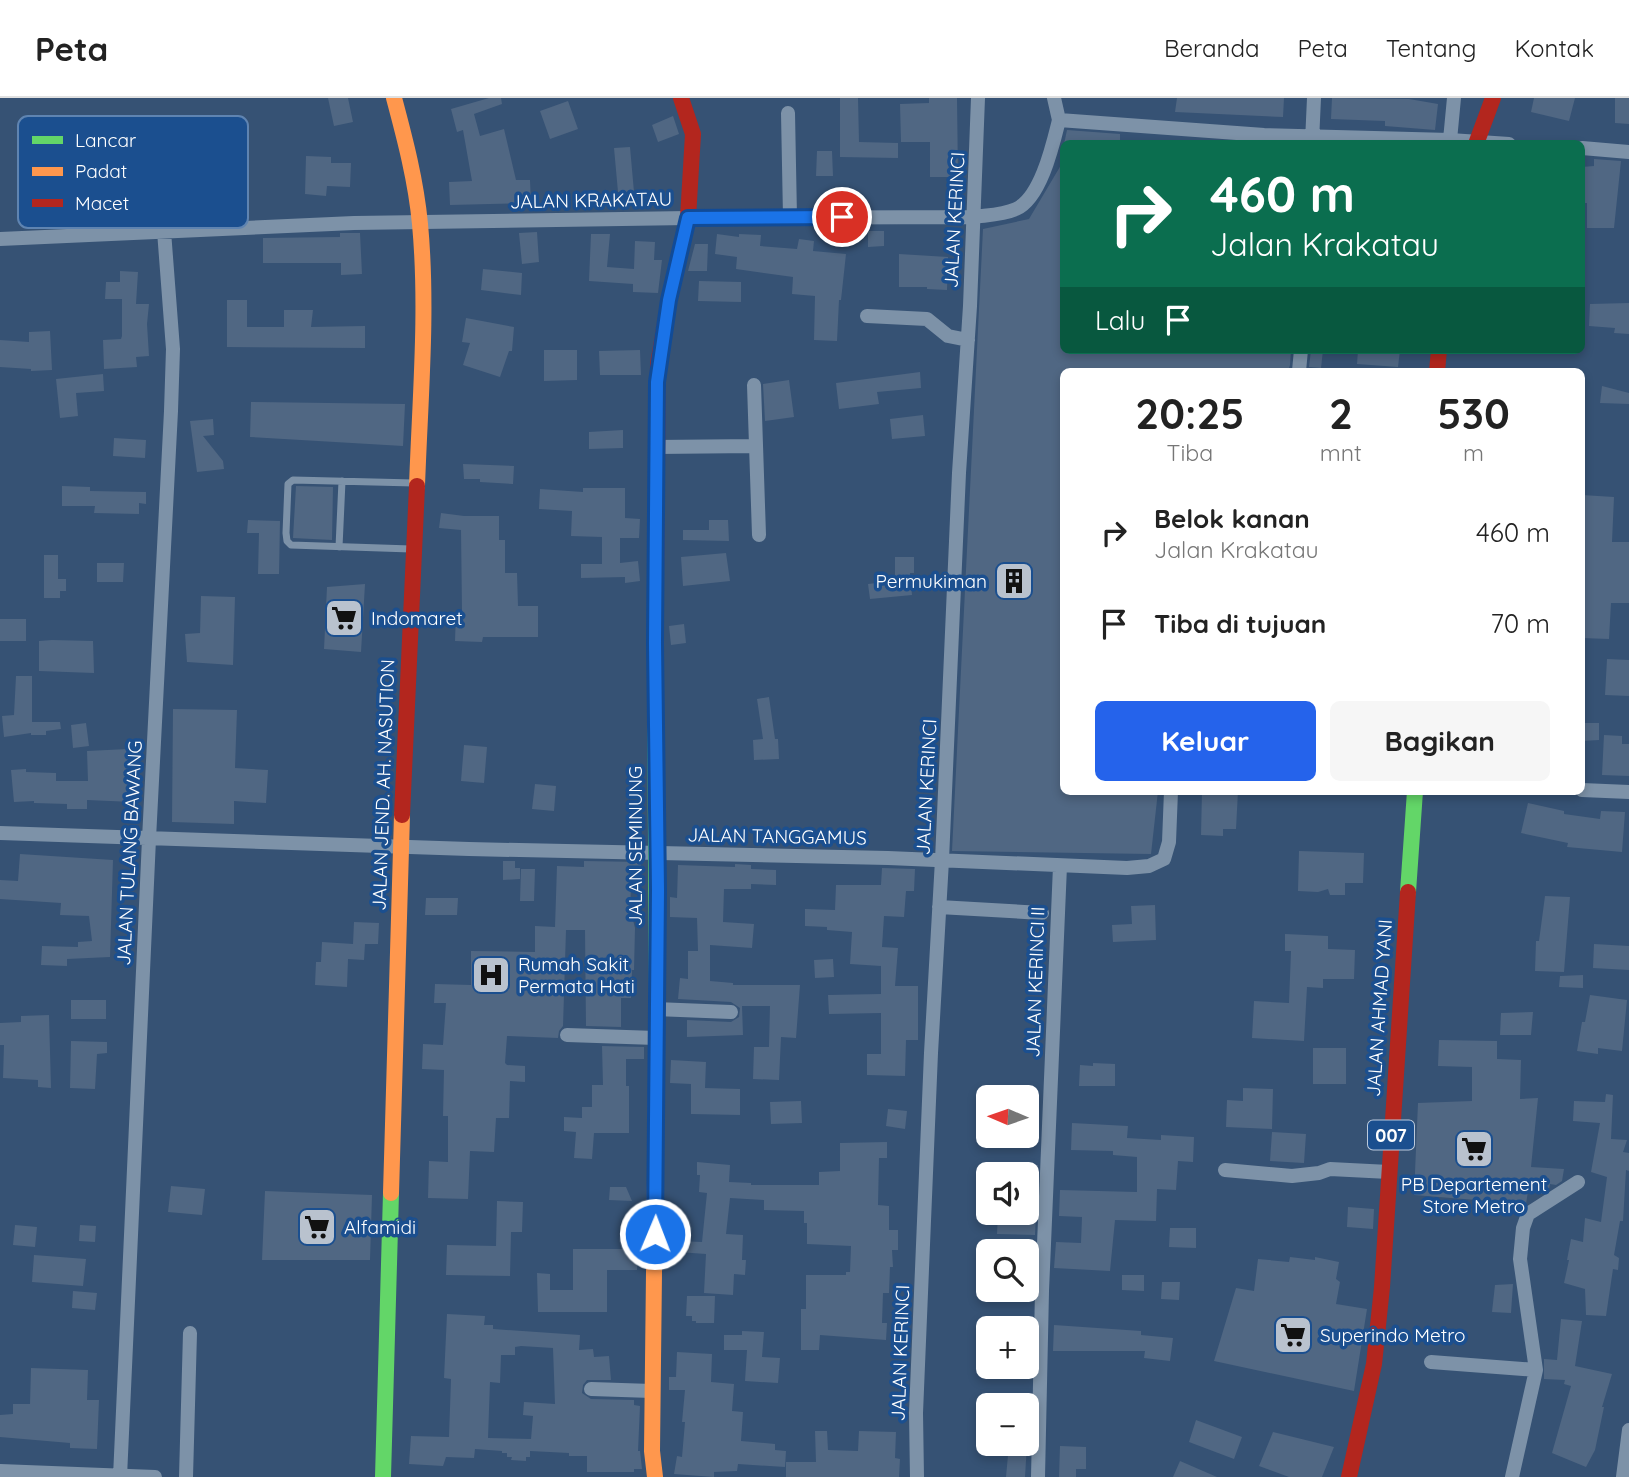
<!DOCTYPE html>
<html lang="id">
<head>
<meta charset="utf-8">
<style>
	body { margin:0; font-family:Quicksand,sans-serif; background:#f6f6f6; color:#222; height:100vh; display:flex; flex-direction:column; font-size:26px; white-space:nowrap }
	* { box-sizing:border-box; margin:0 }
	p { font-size:23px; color:#767676 }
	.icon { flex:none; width:38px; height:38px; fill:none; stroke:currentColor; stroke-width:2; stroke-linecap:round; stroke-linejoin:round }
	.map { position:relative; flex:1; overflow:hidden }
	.panel { position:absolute; left:1060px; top:270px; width:525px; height:427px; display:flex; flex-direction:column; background:#fff; border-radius:10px; box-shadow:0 4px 10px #0003 }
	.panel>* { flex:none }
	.guide { position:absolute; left:1060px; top:42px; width:525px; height:214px; border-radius:10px; box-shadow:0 4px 10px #0003; background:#0b6e4f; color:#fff; overflow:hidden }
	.needle { width:46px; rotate:272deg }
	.controls { position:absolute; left:976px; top:987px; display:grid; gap:14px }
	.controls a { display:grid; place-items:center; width:63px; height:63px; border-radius:10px; background:#fff; box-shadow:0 4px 10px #0003; font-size:35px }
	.pin { position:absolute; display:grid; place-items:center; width:60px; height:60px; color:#fff; margin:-30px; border:4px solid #fff; border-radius:50%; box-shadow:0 2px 7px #0007 }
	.me { position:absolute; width:77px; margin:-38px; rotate:1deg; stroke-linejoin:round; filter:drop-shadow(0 0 5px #0008) }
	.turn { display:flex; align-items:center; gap:24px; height:147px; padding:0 35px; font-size:32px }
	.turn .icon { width:91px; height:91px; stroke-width:2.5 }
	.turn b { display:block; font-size:49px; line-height:60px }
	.then { display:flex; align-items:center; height:66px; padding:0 35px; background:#0003; gap:14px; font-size:26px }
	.eta { display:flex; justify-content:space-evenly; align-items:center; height:119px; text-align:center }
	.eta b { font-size:42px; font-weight:700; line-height:49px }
	.action { display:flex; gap:14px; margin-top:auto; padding:14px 35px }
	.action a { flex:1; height:80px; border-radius:10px; background:#2563eb; color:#fff; font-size:28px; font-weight:700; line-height:80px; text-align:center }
	.action a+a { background:#f6f6f6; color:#222 }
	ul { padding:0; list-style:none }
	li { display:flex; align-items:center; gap:21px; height:91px; padding:0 35px }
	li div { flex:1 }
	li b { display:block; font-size:26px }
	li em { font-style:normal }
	header { display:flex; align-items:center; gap:42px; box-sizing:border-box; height:98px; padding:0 35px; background:#fff; border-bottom:2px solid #e0e0e0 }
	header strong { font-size:33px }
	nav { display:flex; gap:38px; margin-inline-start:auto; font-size:24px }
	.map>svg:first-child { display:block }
</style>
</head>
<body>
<header>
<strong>Peta</strong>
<nav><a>Beranda</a><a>Peta</a><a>Tentang</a><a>Kontak</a></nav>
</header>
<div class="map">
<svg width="1629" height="1379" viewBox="0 0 1629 1379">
	<rect width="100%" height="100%" fill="#365274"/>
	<path fill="#506783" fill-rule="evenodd" d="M328,0H348L353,24L334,28Z
		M489,0H501L502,6L474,16L480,38L504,31L516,82H530L531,105L450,107L449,84L472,83L463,32L457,34L451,11Z
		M840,0H858L859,44L898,45V60L840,59Z
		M929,0H957L958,79H930V44H901L900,6L929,5Z
		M1177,0H1284L1283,19L1175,14Z
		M1332,0L1409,1L1438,6L1435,32L1385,28V23L1331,21Z
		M1534,0H1575L1569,23L1531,14Z
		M1615,0H1629V26L1615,25Z
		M568,3L578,31L550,41L540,13Z
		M673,18L679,36L658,44L652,27Z
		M1067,32L1120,36V46H1064Z
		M630,49L634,94H618L614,50Z
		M817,53H832L833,78H816Z
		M306,58L331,59V65H351L350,89L327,88L326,98L305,96Z
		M1594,61L1621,63L1614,130H1587V105H1582V69L1594,68Z
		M1064,62V252H1291L1290,267L1288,273H1064V693H1158L1151,756L952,753L983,131L1029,121Z
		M868,133H884V148L868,149Z
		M537,134L539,164L522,166L519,135Z
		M340,135H360L362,176L341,177V165H263V140L340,139Z
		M591,136H610L607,169L634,171L635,143L655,144L654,162H662L658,195L633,194V186L589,183Z
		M717,136L739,139V136L761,137L760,148L797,151L799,141L814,143L813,153L846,156L841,202H839L837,243L814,242L815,198L792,196L793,179L736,171L737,159L715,156Z
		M695,146H708L707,173H688Z
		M899,156L948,159L947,192L927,191V189H899Z
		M483,171L522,175L521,197L481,192Z
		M120,173L138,174L136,206H149L147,226L149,258L136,259L137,269L104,271L103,242L121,241L122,238V201H105L106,184H120Z
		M699,183L741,184V204L698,203Z
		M227,202H247V229H284V212H313L311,229L365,228V250L227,249Z
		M1629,205V236L1614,235L1615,230L1589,228L1590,206Z
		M466,220L514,229L512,253H509L500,279L463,267L470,245L462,244Z
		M50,233L52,272L31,273V271L0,269V242L29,244V234Z
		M544,252H577V282L544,283Z
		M640,252L641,277H600L599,253Z
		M1311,252H1323L1321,270L1309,269Z
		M1358,252H1400L1398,269L1357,266Z
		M920,274L921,290L877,294L879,306L839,311L836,285Z
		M103,276L104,293L76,295L78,318L60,320L56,281Z
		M789,282L794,319L765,323L763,286Z
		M1602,288L1629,295V306L1600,305Z
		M251,304L405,306L403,348L250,339Z
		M923,317L925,338L892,341L890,321Z
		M213,321L214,337L203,338L223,363L224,371L197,374L190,323Z
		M623,332V350L589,351V334Z
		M114,340L146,342L145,360L113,358Z
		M463,366L514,368L513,386L480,384V381H464Z
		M62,388L90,389V393L146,394V406L139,405V416L94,415L95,408H62Z
		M296,388L333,389L332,442L293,440Z
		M583,390H625V420L640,421L639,440H620V465L638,463L640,483L625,485V479L581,480V466H602V439L571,438L572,413L539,411L540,391L583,394Z
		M1582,397L1614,399L1612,444H1629V505H1611L1609,541L1582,540Z
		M441,415L464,418H499V442H505V475H517L518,508H538V539H483L482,544L455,543L456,514H462L461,432L439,430Z
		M248,422L280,423L279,476H258L259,435H247Z
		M709,422H728L729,443L683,442V432H709Z
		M726,455L730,483L683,488L681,459Z
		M44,457H58V481H66V493H60V500H44Z
		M895,459H914V475H910L912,497L870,501L868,486L895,483Z
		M97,465H124L123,484H97Z
		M365,486L361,554L324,551L327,489Z
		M201,498L235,499L233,567L187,564L185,536L200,535Z
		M0,521H26V543H0Z
		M684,526L686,545L671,547L669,528Z
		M52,542L93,543L94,575L39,573V543Z
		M1607,561L1629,562V598L1605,597Z
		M16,578H32V624H60L61,631L46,633V637H31V635L4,639L2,618L14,617Z
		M769,599L775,641H778L779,661L754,662L753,642L763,641L757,601Z
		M173,611L237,612L235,670L268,672L266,705L234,703V726L172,724Z
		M86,625L89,648L73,650L71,627Z
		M1582,625H1599V642L1582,643Z
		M1604,637L1622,638V646H1629V678L1602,677Z
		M464,647L487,649L484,685L461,683Z
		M128,651L129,676L134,677L133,704L87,702V711H67V706L34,705V703L14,704L11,672L26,671V674L56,675V683H88L87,653Z
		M535,686L556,688L554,713L532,711Z
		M1202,693H1238L1236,731H1223V738L1201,737Z
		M1528,705L1564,713V716L1600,721L1601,713L1625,714L1622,754L1567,749L1568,745L1521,735Z
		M1299,753L1364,755L1363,785H1345V797H1330L1328,791L1318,794L1298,793Z
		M20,756L113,762L110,859L67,861V868L41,867L42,848L78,849V844L92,843L89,818L60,817L61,805L0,801V782L18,783Z
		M503,763H515V770H520V781L503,782Z
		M584,763L641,764V777H636V785H631L630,822H633L635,830L634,872H632L631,900H621V929L586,928L585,832H566L563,928L559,933L558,940L507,938L505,965L507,967L525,968V984L510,983L509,1020H496L494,1054L470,1053L468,1101L428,1100L429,1063L448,1064V1018H443L444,972L422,971L423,946L443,947L446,905H434L435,886L471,887V853L535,854V828L555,829L557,768L584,769Z
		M735,766L751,767V771L776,772V787L751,786V791H724L723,824L754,826L752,850L710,847V883L733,885V887H800L796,940L781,939L779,982L753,981L754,949H769L770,908H742L743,937L687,939V922L731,924L739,919L740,910L731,904L678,901L680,880L688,881V853H698L697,820L670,819V799L677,800L678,767L735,769Z
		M882,770L915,771L914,793H906L904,819L884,818L882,849L898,850L895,888H918V942H906L905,978L867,977V956H881V915L829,916L828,897L881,896V868L850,866L852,834L827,832V829L805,828V811L835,812L836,787H881Z
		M521,771H535L534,803H520Z
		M1545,798L1570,799L1564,874L1535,873L1536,843H1539Z
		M426,800H458L457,817H425Z
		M1155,807L1156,842L1113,844L1112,827L1132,826L1131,808Z
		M354,824L379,825L378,846H365L364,862L348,861L347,889L315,887L316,864H321L322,844L353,846Z
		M1285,836L1328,838V851L1355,852L1354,881H1323V890L1307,889L1304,943L1252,940L1254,903L1289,905L1291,853H1285Z
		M1594,846L1629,848V872L1593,870Z
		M833,861L834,879L815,880L814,862Z
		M1583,877V890L1559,889L1560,878Z
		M1590,897L1627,902L1622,953L1598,950V956L1577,953L1582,924H1585Z
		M71,902H106V921H71Z
		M1533,914L1531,937H1500L1501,915Z
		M49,917L51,990L38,989V982L3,980L4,947H0V925L21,924V918Z
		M1439,942L1497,943V961L1521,962L1520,1001L1538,1000L1531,1069L1564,1071L1562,1083L1556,1087L1550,1086L1549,1091L1542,1096L1528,1093L1526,1106L1414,1097L1418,1005L1472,1003V969L1438,968Z
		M71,943L107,944V955L97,956L95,991L70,990Z
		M602,948L644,949V961H626V988H629V1035H594L592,1061L574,1060L576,1034L564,1033V1019L582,1020V1009H592V987H603Z
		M1313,950H1346V986H1313Z
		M671,962L706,964L705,990L740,991V1017L691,1016V986L670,985Z
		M1093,965L1115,966V988H1079L1080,967L1093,968Z
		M1243,990L1273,991L1272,1031L1226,1029L1227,1002L1243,1003Z
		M1606,996L1613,997L1611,1041L1627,1042L1623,1054L1629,1055V1073L1626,1072L1623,1123H1620L1614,1157L1619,1160L1618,1172L1613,1171L1606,1218L1586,1217L1585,1191L1564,1185L1569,1162H1567L1571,1141L1583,1144L1585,1120L1601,1124L1607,1079L1591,1074L1600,1025L1573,1023L1574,1003L1605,1004Z
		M801,1003L802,1025L771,1026L770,1004Z
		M888,1011L907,1013L905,1031L886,1028Z
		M1072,1025L1128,1028L1127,1040L1161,1042V1037L1194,1039L1193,1064L1178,1063L1176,1092L1157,1091L1156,1123L1115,1122L1110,1173L1054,1170L1056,1144L1081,1145L1082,1119L1059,1118L1060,1092L1137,1094V1059L1113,1057V1053L1071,1052Z
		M1272,1034L1306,1036L1304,1065L1270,1063Z
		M887,1044V1060H879L878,1107L889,1108V1132H898V1152H892L893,1169H890L889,1195H883L882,1225H887L886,1242L820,1237L819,1252H801V1211H806V1177H846V1174H850L851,1148L807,1146V1125H804V1113L764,1112V1102L730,1100L726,1136L743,1137L742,1162H746L745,1177L734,1176L733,1197L704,1195L706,1156L678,1154L679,1143L702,1144L707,1095L699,1094L700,1077H697V1064L730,1067L729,1084L751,1085V1087H819V1074L840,1073V1045Z
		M1027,1067H1038L1037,1086L1027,1085Z
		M171,1088L205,1091L202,1117L168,1114Z
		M610,1089H626L632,1103L609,1102Z
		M265,1093L372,1097L370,1162H262Z
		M497,1103L523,1104L522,1134H511L510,1178L446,1177L447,1147L496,1148Z
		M1348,1109L1374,1111L1373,1131L1347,1129Z
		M998,1115L1036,1116L1035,1137L997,1136Z
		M15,1127L37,1129L35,1149L13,1147Z
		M80,1127L96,1128L95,1144L79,1143Z
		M1170,1130H1196V1150L1169,1149Z
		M573,1151H631V1157H638L637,1172H607V1214H538L537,1175L550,1176V1192H573Z
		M34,1157L86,1161L83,1188L32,1184Z
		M1290,1159L1315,1162V1159L1339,1164L1336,1181L1340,1184L1336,1206L1367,1211L1354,1293L1214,1263L1236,1190L1254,1193L1258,1161L1289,1164Z
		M1122,1177H1144V1193L1122,1192Z
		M1162,1184H1180L1179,1202L1161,1201Z
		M1513,1186L1511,1215L1492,1214L1495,1187Z
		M73,1193L97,1195L95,1212L72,1210Z
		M687,1198H715L714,1225H696V1223H692V1218H686Z
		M447,1216L485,1218L484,1227H493V1231L580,1237L579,1252L593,1251L594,1259L609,1258L611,1282H587L583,1287L582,1295L591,1301L634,1302V1307L640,1308L638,1353H640L642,1371H634V1374H587V1358H569V1355L530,1353V1359H526V1363L511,1362L512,1359H507V1355H502V1353L475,1351L474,1360L446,1359L443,1368L409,1366L411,1338L449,1339L451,1281L444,1280ZM521,1248L553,1250L555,1306L524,1304L523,1317L533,1318L531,1341L488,1340L490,1284L500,1285L501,1257H515V1249Z
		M1561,1221L1582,1223L1575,1268L1612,1276L1602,1309H1604L1595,1352L1586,1369L1552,1355L1571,1288L1564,1286L1565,1282L1544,1281V1261L1557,1262Z
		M1054,1227L1141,1233V1237L1173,1240L1170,1263L1144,1260L1145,1253H1053Z
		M742,1233L764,1234L762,1259L780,1260L778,1285L745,1283L747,1252H724V1237H742Z
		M677,1254L712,1256L711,1284L734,1286L732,1313L743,1314L741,1343L775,1346V1352L786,1353L785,1369L738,1366L737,1373L714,1374V1379L674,1376L677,1358L682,1359L685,1324H682L685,1292H669V1279H676Z
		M31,1270L88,1272L87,1302H99L97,1351L70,1350V1345L0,1339V1317L13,1316V1306H30Z
		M1196,1322L1242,1339L1234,1361L1189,1344Z
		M815,1333H827L828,1352L858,1353L859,1333L896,1334L895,1360L900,1361L899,1379H786V1364H816Z
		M1273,1334L1334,1349L1322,1379H1289L1259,1368Z
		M1009,1346H1027L1025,1379H1006Z
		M1060,1348L1086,1349V1371H1076V1379H1059Z
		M1180,1363L1217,1379H1173Z"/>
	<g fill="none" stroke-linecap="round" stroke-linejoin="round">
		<path stroke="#7d92a8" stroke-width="7" d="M339,449L342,383
			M411,451L291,447L287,443L286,435L288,386L293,382L414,385"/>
		<path stroke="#7d92a8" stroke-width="14" d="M1054,0L1059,22L1264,37L1450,42L1509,46
			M788,15L790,119
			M1450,42L1454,0
			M1312,44L1314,0
			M1582,50L1629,54
			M0,141L354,125L688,120L973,119C987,117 1003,117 1016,111C1041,100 1053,46 1059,22
			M867,218L927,221L948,238L968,242
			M1299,273L1301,252
			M754,287L759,437
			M656,349L755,348
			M1582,692L1629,694
			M0,735L469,751L888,760L1127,770L1149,768L1164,761L1169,744L1171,693
			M939,809L1042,815
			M655,911L731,914
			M567,937L656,940
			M1225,1072L1292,1078L1319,1075L1330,1071L1389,1074
			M1431,1264L1536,1272
			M591,1291L652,1293
			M0,1373L155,1379
			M120,1379L149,741L171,313L173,251L164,133
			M186,1379L190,1235
			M917,1379L916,1315L931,955L942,762L959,375L970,208L978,0
			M1038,1379L1042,1193L1060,768
			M1512,1379L1536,1272L1520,1161L1523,1130L1528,1116L1578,1084
			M1623,1379L1629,1332"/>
		<path stroke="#63d668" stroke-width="16" d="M655,578L657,906
			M1408,794L1415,693
			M383,1379L391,1095"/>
		<path stroke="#ff974d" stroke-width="16" d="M394,0C405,41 416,83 420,126C428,212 420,301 417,388
			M391,1095L402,717
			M655,1379L652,1353L657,906"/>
		<path stroke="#b3261e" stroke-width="16" d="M1476,46L1493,0
			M1437,273L1439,252
			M655,578L658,266L669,203L688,120L693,36L681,0
			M402,717L417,388
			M1349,1379L1374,1266L1382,1189L1408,794"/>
	</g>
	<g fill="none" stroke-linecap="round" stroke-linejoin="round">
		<defs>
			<path id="route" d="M655,1136L658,792L655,545L657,284L669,202L688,120L842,119"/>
		</defs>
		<use href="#route" stroke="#114b97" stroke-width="18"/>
		<use href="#route" stroke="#1a73e8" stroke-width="12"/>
	</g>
	<defs>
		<symbol id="building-square" viewBox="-11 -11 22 22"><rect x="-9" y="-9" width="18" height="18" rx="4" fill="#b9c2ce" stroke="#1b4f8f"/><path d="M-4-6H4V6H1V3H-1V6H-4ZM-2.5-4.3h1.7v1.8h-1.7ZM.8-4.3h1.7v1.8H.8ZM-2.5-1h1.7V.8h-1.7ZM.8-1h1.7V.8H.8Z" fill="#111"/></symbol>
		<symbol id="supermarket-square" viewBox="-11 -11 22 22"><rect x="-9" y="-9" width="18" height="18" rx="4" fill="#b9c2ce" stroke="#1b4f8f"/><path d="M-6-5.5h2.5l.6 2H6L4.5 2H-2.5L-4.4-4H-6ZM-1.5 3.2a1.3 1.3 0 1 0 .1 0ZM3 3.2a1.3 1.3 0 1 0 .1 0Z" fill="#111"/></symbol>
		<symbol id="hospital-square" viewBox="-11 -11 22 22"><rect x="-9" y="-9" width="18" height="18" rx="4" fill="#b9c2ce" stroke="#1b4f8f"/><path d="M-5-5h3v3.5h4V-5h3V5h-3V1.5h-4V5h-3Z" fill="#111"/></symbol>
	</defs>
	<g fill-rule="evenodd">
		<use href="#building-square" x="992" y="461" width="44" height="44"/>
		<use href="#supermarket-square" x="322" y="498" width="44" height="44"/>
		<use href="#hospital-square" x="469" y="855" width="44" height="44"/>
		<use href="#supermarket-square" x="1452" y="1029" width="44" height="44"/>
		<use href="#supermarket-square" x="295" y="1107" width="44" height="44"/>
		<use href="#supermarket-square" x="1271" y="1215" width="44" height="44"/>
	</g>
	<g text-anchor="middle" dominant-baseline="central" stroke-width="7" stroke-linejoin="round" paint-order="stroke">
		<rect fill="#1b4f8f" stroke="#bbcadd" stroke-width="2" x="1368" y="1022.5" width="46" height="29" rx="5"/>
		<g font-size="18" font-weight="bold" fill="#fff">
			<text x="1391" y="1037">007</text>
		</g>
		<g font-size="19" fill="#fff" stroke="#1b4f8f">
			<text transform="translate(591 102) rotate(-1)">JALAN KRAKATAU</text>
			<text transform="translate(954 122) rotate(-87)">JALAN KERINCI</text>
			<text transform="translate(383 687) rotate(-88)">JALAN JEND. AH. NASUTION</text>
			<text transform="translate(926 689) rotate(-87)">JALAN KERINCI</text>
			<text transform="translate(777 738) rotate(1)">JALAN TANGGAMUS</text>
			<text transform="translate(635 748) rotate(-90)">JALAN SEMINUNG</text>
			<text transform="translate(129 755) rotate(-87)">JALAN TULANG BAWANG</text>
			<text transform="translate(1035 884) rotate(-88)">JALAN KERINCI II</text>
			<text transform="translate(1379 910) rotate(-86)">JALAN AHMAD YANI</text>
			<text transform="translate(900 1255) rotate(-88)">JALAN KERINCI</text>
		</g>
		<g font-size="19" fill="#fff" stroke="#1b4f8f" text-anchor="start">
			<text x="987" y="483" text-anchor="end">Permukiman</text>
			<text x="371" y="520">Indomaret</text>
			<text x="518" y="866">Rumah Sakit<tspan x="518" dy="22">Permata Hati</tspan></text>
			<text x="1474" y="1086" text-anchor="middle">PB Departement<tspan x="1474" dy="22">Store Metro</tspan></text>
			<text x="344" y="1129">Alfamidi</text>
			<text x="1320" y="1237">Superindo Metro</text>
		</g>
	</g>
	<rect x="18" y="18" width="230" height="112" rx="10" fill="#1b4f8f" stroke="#5f84b1" stroke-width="2"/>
	<rect x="32" y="38" width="31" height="8" fill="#63d668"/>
	<rect x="32" y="69" width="31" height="9" fill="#ff974d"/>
	<rect x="32" y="101" width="31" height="8" fill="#b3261e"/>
	<g font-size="19" fill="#fff">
		<text x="75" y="49">Lancar</text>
		<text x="75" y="80">Padat</text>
		<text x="75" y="112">Macet</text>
	</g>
</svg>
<div class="controls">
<a><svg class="needle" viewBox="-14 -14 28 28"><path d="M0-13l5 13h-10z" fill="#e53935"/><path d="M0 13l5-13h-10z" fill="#767676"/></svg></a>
<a><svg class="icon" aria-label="sound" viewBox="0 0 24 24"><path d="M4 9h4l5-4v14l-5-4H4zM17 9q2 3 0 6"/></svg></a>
<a><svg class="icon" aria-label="search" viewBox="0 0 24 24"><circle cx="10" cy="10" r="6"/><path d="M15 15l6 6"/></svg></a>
<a>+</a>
<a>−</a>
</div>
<div class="pin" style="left:842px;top:119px;background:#d93025"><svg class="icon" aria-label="arrive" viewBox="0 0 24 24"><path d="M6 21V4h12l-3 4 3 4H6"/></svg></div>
<svg class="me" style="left:655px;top:1136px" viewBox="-20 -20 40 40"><circle r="17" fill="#1a73e8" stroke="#fff" stroke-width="3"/><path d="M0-11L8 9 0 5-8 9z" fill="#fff"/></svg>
<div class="guide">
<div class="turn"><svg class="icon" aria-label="right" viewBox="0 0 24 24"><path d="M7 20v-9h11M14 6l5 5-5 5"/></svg><div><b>460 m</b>Jalan Krakatau</div></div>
<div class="then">Lalu<svg class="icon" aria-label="arrive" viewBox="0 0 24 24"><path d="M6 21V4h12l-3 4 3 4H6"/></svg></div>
</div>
<section class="panel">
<div class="eta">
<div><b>20:25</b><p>Tiba</p></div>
<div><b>2</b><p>mnt</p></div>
<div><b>530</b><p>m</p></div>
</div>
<ul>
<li><svg class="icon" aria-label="right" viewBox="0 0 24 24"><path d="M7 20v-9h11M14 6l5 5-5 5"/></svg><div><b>Belok kanan</b><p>Jalan Krakatau</p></div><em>460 m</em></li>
<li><svg class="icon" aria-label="arrive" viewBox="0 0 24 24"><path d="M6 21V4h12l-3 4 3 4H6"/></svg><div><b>Tiba di tujuan</b></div><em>70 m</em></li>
</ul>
<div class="action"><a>Keluar</a><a>Bagikan</a></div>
</section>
</div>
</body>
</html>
